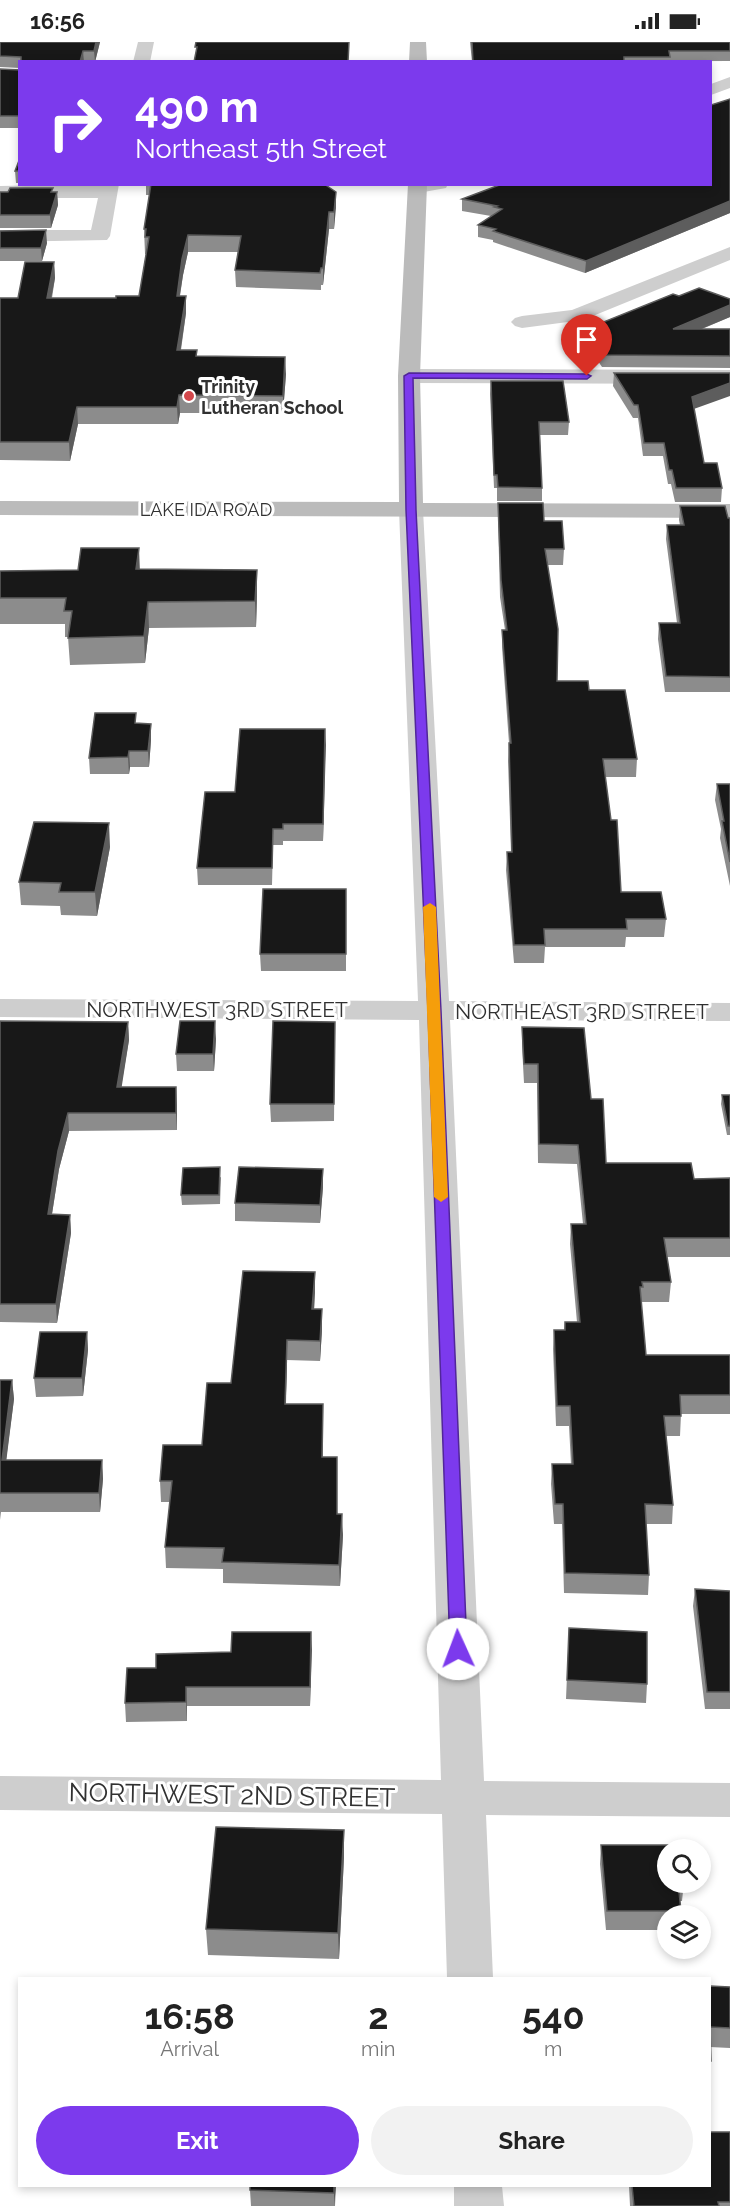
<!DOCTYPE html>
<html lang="en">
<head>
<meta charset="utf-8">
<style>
	body { margin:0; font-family:Raleway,sans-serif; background:#f2f2f2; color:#222; height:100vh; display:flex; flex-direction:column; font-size:22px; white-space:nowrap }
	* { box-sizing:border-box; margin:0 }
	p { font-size:20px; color:#767676 }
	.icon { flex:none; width:33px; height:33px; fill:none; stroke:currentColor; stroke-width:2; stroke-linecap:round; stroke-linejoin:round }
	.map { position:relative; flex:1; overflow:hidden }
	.details { position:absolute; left:18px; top:1935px; width:693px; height:210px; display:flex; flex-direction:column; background:#fff; border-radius:0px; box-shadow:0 3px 9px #0003 }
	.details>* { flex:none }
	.banner { position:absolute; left:18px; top:18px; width:694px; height:126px; border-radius:0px; box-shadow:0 3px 9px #0003; background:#7c3aed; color:#fff; overflow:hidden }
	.fabs { position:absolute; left:657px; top:1797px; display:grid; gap:12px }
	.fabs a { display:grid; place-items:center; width:54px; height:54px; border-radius:50%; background:#fff; box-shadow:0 3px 9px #0003; font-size:30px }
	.pin { position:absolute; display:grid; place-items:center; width:51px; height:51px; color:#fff; margin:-62px -26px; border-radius:50% 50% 50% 0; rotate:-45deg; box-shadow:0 0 6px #0007 }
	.pin .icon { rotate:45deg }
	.me { position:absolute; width:66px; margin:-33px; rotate:358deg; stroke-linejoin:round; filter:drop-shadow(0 0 4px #0008) }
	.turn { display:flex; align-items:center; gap:21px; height:126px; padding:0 18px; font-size:27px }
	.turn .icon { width:78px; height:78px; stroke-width:2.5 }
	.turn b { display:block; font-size:42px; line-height:51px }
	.eta { display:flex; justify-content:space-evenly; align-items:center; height:102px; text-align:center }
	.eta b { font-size:36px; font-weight:700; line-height:42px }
	.action { display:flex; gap:12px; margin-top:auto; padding:12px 18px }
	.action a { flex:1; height:69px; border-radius:36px; background:#7c3aed; color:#fff; font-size:24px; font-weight:700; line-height:69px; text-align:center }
	.action a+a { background:#f2f2f2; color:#222 }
	.status { display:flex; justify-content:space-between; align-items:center; height:42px; padding:0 30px; background:#fff; direction:ltr }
	.status svg { height:16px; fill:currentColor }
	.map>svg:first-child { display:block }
</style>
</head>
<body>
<div class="status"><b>16:56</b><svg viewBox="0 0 49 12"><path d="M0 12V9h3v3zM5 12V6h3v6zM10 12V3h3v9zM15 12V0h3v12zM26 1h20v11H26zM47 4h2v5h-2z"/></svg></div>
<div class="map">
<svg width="730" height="2164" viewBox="0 0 730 2164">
	<rect width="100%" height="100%" fill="#fff"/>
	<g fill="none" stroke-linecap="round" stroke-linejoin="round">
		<path fill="#cecece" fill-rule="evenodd" d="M138,0H154L150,20H133Z
			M730,35V46L711,53V42Z
			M100,142H119L110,194L107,198L0,200V188H91L98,156H0V144Z
			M410,142H448L446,146L418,151L411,149L408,145Z
			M730,205V218L583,278L522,286L515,284L511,280L515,276L522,274L572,268Z
			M409,327L730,328V342L409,341L401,339L398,334L401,329Z
			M411,461L419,463L423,468L449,959L730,961V979L450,978L484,1739L730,1741V1775L486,1773L493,1936H447L442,1772L0,1768V1734L441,1738L419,978L0,975V957L418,959L399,468L403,463Z
			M454,2144H502L504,2164H454Z"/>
		<path fill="#bbb" fill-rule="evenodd" d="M410,0H426L427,20H409Z
			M408,142H427L420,334L423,461L730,462V476L0,473V459L399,460L398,334Z"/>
	</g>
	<path fill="#8c8c8c" d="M0,0H100L95,20H20V26L0,25Z
		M470,0H730V19L472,20Z
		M0,27L20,28V86H0Z
		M730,57V171L585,231L493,200V198L478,195V183L491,174L462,169V157L711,142Z
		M20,116V141H16L15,129Z
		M146,142H324L336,150L334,187H329L323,243H321V248L236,245L235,228L238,210H188L183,233L180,254L186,271L181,308H197V314L286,332L283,371H180L178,382H78L70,419L0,418V256H18L54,220L55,236L52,256H116L139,254L146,212H145L144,187L150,153H146Z
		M0,150H57L58,163L51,186H0Z
		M0,189L47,201L42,219H0Z
		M679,254L730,257V275L702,287H730V326L602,325L584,298L585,285L601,284V281Z
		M614,331L694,367L704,421L722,446L721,460H675L671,442H668L663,414H643L638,376H633L613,344Z
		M491,339L569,380L568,393H540L542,446V459H497V446H494L490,352Z
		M498,461L544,479L564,507L563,523H547L557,639L589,648L637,717L636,735H605L621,850L666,877L664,895H626L625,905H545L544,921H514L506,828L507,810H511L508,719L509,701L502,605V588H505L500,555L498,477Z
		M680,464L730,476V650H665L658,597L659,581H677L666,497L667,483H680L679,478Z
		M140,527L257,554L256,585L149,586L145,621L70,623L68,595H65V582H0V529Z
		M137,681L151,682V698L149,725H130L129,732H90L89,716Z
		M325,687L323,799H283V803H273L272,843H198L197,826L235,750Z
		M717,742H730V844L720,796L721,787L715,758Z
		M110,805L97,874L61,873L60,864L21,863L19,840Z
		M346,847V929H261L260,912Z
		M0,979L128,980L129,998L121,1045L177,1063V1088L69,1089L59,1127L52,1172L70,1173L71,1191L57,1281L0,1280Z
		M335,980L334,1079L271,1080L270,1062Z
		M522,985L591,1057L606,1121L694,1137L730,1136V1215H667L671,1240L669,1260H642L641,1264L646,1313H730V1372H681L680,1394H666L673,1463L672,1482H646L649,1533L648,1553L564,1551L562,1482H554L551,1442L552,1422H571L569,1384H556L553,1307L554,1288H564L565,1280H577L570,1202L571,1182H583L577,1122L538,1121L537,1041H524L522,1004Z
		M216,997L214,1029H177L176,1012Z
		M722,1053H730V1093H727L721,1062Z
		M323,1127V1145L320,1181L235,1179V1161Z
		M221,1135L220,1162L182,1163L181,1153Z
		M315,1230L314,1267H322V1288L320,1319L287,1318L286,1362H323V1415L343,1493L340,1544L223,1541V1527L166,1526L165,1505L170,1460H161L160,1439L202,1403L231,1341Z
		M87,1290L88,1308L83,1354L36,1355L34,1336Z
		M0,1338H12L14,1357L6,1418H102L103,1437L100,1470H1L0,1478Z
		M695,1547L730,1549V1667H705L693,1564Z
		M569,1586L647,1642L646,1661L566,1657Z
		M311,1590L310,1664H187V1679L126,1680L125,1661L156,1626L231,1610Z
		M601,1803L668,1840H684L682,1859H680L681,1874H668V1888H606L600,1822Z
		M344,1815L339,1917L208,1913L206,1887Z
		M710,1944L730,1945V2006L710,2005L711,2019L710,2033Z
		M730,2090V2164H630L629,2144H710Z
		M336,2144L335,2164H251L250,2148Z"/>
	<path fill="#5d5d5d" d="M96,0H100L95,20L94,9Z
		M83,9L84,20H80Z
		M57,150L58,163L51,186L50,173Z
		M336,150V166L334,187V170Z
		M730,159V171L585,231L586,219Z
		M329,170V187L323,243V226Z
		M46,188L47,201L42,219L41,206Z
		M188,193V210L183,233L177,271V254L182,217Z
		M54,220L55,236L48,273L47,256Z
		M186,254V271L178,325L177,308Z
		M730,263V275L672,299L673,287Z
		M285,315L286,332L283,371V354Z
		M730,341V354L691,368L692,355Z
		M179,353L180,371L178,382L177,365Z
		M77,365L78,382L70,419L69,400Z
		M139,506L140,531L136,527Z
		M257,528V554L256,585L255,559Z
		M148,560L149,586L145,621L144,594Z
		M151,682V698L149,725L148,709Z
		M325,687L326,703L323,799V782Z
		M129,709L130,725L129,732L128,715Z
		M109,781L110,805L97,874L95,850Z
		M215,979L216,997L214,1029L213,1012Z
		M128,980L129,998L119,1062L117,1045Z
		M176,1045L177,1063V1088L176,1071Z
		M68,1071L69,1089L59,1127L49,1191L48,1172L58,1109Z
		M323,1127V1145L320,1181V1163Z
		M70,1173L71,1191L57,1281L56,1262Z
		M315,1230V1251L313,1287L312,1267Z
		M322,1267V1288L320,1319V1299Z
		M87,1290L88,1308L83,1354L82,1336Z
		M287,1298V1318L285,1383V1362Z
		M12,1338L14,1357L4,1437L2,1418Z
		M102,1418L103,1437L100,1470L99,1451Z
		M342,1472L343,1493L340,1544L339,1523Z
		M311,1590L312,1608L310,1664V1645Z
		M186,1645L187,1664V1679L186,1660Z
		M344,1788V1815L339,1917L338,1891Z
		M334,2144H336L334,2164Z"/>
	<path fill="#181818" stroke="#5d5d5d" stroke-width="1.5" d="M0,0H96L94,9H83L80,20H21V15L0,14Z
		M196,0H349L348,20H194L197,5H195Z
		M472,0H730V9H669L670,15H624V20H473Z
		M0,27L20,28V74H0Z
		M730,57V159L586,219L493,189L496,187L478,183L502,167L494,165L497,164L462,157L502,142H711V63Z
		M20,116V129H15Z
		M151,142H324L336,150L334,170H329L323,226H321L320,231L235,228L241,194L188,193L182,217L177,254H186L177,308H197L196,314L285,315L283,354L179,353L177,365H77L69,400H0V256H18L25,220H54L47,256H116V254H139L149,195H145L146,187H144Z
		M10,146H53L51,150H57L50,173H0V150H8Z
		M46,188L41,206H0V189Z
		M699,246L730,257V263L673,287H730V314L602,313L585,285L603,284L601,281L673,252L679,254Z
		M614,331H730V341L692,355L704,421H717L722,446H676L672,428H669L664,401H644L638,363H634Z
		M491,339H563L569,380H539L542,446L498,445L497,433H494Z
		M498,461H543L544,479H562L564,507H545L558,587L557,639H588L589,648H625L637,717H603L611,778H617L621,850H661L666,877H626L627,887H544L545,903H514L507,810H512L509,701H511L502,588H507L501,538Z
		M680,464H725L728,476H730V635L666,634L659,581H680L667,483H684Z
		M81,506H139L136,527L257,528L255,559L148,560L144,594L68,596L72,569H64L66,556H0V529L78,528Z
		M95,671H136L135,681L151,682L148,709H129L128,715L89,716Z
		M240,687H325L323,782H283V787H273L272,826H197L205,750H235Z
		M717,742H730V820L722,779H724Z
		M34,780L109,781L95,850H59L61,841L19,840Z
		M263,847H346V912H260Z
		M0,979L128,980L117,1045H176V1071H68L58,1109L48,1172L70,1173L56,1262H0Z
		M180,979H215L213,1012H176Z
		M273,979L335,980L334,1062H270Z
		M522,985L584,986L591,1057H603L606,1121H691L694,1137L730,1136V1196H664L671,1240H642L643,1245H640L646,1313H730V1353H680L681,1374H664L673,1463L645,1462L649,1533L565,1531L563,1462H555L552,1422H573L570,1364H557L554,1288H565V1280H580L571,1182H586L578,1103L539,1102L538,1022H524Z
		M722,1053H730V1084H728Z
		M220,1125L219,1153H181L183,1126Z
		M239,1125L323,1127L320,1163L235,1161Z
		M243,1229L315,1230L312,1267H322L320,1299L287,1298L285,1362H323L322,1415H337V1472H342L339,1523L222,1520L224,1506L165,1505L172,1439H160L163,1403H202L207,1341H231Z
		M40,1290H87L82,1336H34Z
		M0,1338H12L2,1418H102L99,1451H0Z
		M695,1547L730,1549V1650H707Z
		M569,1586L647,1590V1642L567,1638Z
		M232,1590H311L310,1645H186V1660L125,1661L127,1626H156V1612L231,1610Z
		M216,1785L344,1788L338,1891L206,1887Z
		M601,1803H680L681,1808H668V1840H678L681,1869H607Z
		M710,1944L730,1945V1986L710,1985L711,2019H710Z
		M710,2090H730V2160H718L719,2164H634L632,2144H710Z
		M250,2144H334V2151L250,2148Z"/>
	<path fill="#7c3aed" stroke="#51269a" stroke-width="1.5" d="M409,331L587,332L591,334L587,337L413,336L416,468L441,969L467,1607L464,1611L458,1613L452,1611L450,1607L428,969L406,468L404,334Z"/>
	<path fill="#f59e0b" d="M430,861L436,865L448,1155L441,1160L434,1155L423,865Z"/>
	<circle fill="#d3484c" stroke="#fff" stroke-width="2" cx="189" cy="354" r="6"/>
	<g text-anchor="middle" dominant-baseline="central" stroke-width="6" stroke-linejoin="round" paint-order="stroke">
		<g font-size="18" font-weight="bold" fill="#313131" stroke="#fff" text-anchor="start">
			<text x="201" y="344">Trinity<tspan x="201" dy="21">Lutheran School</tspan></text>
		</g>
		<g font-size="18" fill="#313131" stroke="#fff">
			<text x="206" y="467">LAKE IDA ROAD</text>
		</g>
		<g font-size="21" fill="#313131" stroke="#fff">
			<text x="217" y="967">NORTHWEST 3RD STREET</text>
			<text x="582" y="969">NORTHEAST 3RD STREET</text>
		</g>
		<g font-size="26" fill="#313131" stroke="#fff">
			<text transform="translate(232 1753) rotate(1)">NORTHWEST 2ND STREET</text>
		</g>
	</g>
</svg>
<div class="fabs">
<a><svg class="icon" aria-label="search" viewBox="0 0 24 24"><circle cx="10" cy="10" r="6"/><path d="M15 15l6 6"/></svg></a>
<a><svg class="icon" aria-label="layers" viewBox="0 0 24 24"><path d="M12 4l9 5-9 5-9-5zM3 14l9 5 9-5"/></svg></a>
</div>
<div class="pin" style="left:587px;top:334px;background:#d93025"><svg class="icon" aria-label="arrive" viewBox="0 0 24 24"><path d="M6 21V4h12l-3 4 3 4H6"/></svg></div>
<svg class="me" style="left:458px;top:1607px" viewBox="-20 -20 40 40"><circle r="19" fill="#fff"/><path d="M0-13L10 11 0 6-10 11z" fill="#7c3aed"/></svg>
<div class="banner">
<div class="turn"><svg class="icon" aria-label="right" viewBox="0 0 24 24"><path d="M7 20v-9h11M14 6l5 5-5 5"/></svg><div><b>490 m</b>Northeast 5th Street</div></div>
</div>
<section class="details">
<div class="eta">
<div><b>16:58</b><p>Arrival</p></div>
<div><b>2</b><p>min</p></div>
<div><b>540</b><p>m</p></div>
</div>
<div class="action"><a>Exit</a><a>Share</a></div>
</section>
</div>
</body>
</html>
